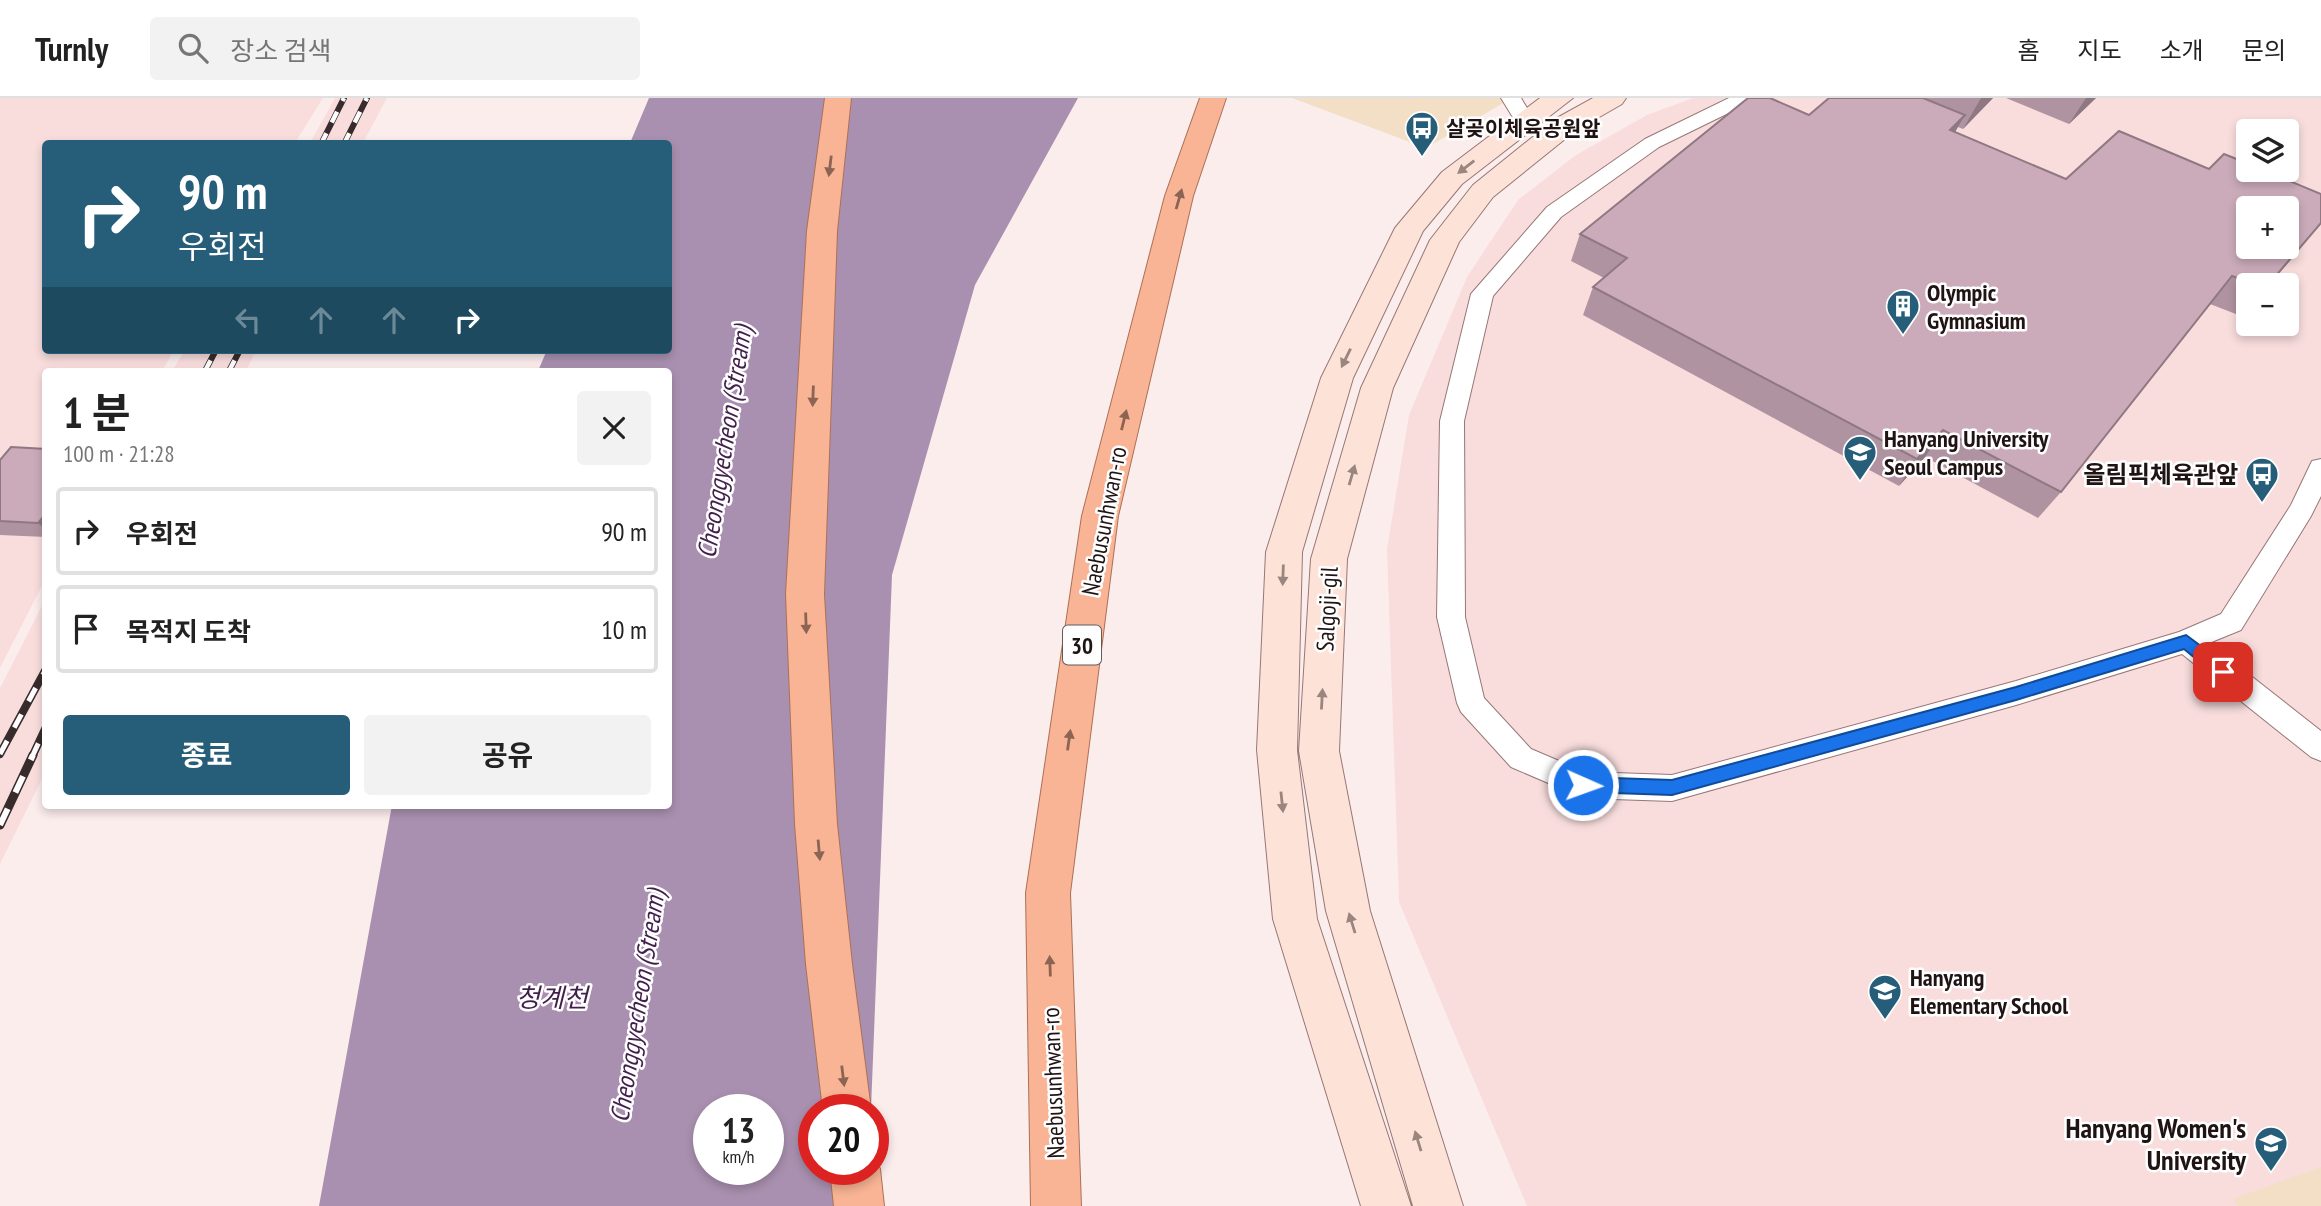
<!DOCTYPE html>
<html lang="ko">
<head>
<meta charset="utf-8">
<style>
	body { margin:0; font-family:"PT Sans Narrow","Noto Sans KR",sans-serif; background:#f2f2f2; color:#222; height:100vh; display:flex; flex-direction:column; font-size:26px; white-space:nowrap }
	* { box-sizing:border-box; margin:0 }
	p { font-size:23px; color:#767676 }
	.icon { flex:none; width:38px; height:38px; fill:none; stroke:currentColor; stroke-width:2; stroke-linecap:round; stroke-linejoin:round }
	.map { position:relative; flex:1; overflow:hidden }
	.details { position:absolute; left:42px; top:270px; width:630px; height:441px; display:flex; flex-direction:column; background:#fff; border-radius:7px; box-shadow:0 4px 10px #0003 }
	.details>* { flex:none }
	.hud { position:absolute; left:42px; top:42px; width:630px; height:214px; border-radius:7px; box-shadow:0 4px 10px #0003; background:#265d78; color:#fff; overflow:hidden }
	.fabs { position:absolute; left:2236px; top:21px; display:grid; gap:14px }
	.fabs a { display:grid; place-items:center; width:63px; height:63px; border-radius:7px; background:#fff; box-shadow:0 4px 10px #0003; font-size:35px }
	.speed { position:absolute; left:693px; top:996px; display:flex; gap:14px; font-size:35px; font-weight:700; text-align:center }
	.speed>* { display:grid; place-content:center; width:91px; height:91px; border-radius:50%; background:#fff; box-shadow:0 4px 10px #0003; line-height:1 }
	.speed small { font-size:18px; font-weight:400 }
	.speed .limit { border:10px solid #d22; background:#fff; color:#111 }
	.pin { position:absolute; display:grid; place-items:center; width:60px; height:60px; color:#fff; margin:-30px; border-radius:14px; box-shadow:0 4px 10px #0006 }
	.me { position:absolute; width:77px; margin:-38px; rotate:92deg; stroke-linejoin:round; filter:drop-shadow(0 0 5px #0008) }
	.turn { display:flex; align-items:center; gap:24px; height:147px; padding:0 21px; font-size:32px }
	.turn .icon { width:91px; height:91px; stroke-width:2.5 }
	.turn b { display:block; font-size:49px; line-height:60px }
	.lanes { display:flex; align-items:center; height:66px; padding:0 21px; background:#0003; justify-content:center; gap:35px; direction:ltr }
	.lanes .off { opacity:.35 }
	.round { display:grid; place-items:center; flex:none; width:74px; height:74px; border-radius:7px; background:#f2f2f2 }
	.overview { display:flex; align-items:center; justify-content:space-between; height:119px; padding:0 21px }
	h1 { font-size:42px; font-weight:700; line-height:52px }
	.primary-button { display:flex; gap:14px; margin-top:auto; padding:14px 21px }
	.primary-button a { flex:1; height:80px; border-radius:7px; background:#265d78; color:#fff; font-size:28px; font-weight:700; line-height:80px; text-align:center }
	.primary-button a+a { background:#f2f2f2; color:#222 }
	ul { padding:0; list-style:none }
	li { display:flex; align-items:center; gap:21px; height:88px; margin:0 14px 10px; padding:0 7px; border:4px solid #e0e0e0; border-radius:7px }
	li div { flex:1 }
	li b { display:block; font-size:26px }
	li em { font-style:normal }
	header { display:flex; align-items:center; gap:42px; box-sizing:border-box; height:98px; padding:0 35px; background:#fff; border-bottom:2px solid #e0e0e0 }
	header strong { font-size:33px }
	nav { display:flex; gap:38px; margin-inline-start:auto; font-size:24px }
	.search { width:490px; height:63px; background:#f2f2f2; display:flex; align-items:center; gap:18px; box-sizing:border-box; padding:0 24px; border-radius:7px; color:#767676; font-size:26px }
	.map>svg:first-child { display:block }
</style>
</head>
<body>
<header>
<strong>Turnly</strong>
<div class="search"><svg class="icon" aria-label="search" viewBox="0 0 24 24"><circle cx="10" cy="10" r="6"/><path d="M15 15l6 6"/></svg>장소 검색</div>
<nav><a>홈</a><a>지도</a><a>소개</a><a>문의</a></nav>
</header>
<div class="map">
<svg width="2321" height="1108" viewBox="0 0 2321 1108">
	<rect width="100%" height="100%" fill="#fceded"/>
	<path fill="#f9dddd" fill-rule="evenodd" d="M0,0H323L295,45L46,46V252H174L162,273H46L45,482L0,570Z
		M335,0H387L363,45H310Z
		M1693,0H2321V1108H1527L1399,804L1387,451L1409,317L1467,179L1518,102L1576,57L1647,17ZM2249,33H2287V72H2249ZM2249,110H2287V149H2249ZM2249,187H2287V226H2249Z
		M185,252H256L246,273H172Z
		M45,502V675L0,766V590Z"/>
	<path fill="#f2dfc5" d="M1292,0H1512L1426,50Z
		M2321,1069V1108H2238L2233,1101Z"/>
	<path fill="#a990b0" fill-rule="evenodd" d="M649,0H1078L975,187L892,477L871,1011L814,1012V1071H869L867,1108H319L392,707H668V273H538L547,252H668V46L630,45ZM709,1012H768V1071H709Z"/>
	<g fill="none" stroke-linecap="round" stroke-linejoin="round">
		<defs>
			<path id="service" d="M1501,0H1521L1534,22L1531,26H1517Z
				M1729,0H1754L1751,4L1659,49L1561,119L1493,198L1464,323L1465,519L1484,600L1531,651L1585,674L1672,677L2016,583L2179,534L2221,516L2291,407L2312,363L2321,361V398L2311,418L2241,532L2209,545L2321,633V663L2311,659L2182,556L2016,607L1672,703L1583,700L1511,669L1461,614L1457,605L1437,519L1440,323L1471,196L1547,109L1645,41Z"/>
			<path id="secondary" d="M1540,0H1573L1462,86L1423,133L1353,280L1302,454L1297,652L1317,821L1411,1108H1361L1273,821L1257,652L1266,454L1321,280L1395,130L1442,74Z
				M1593,0H1626L1622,6L1575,33L1493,99L1459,144L1393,290L1347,461L1339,653L1370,813L1463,1108H1413L1326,813L1299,653L1311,461L1361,290L1430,142L1473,87L1555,21Z"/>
			<path id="trunk" d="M825,0H851L837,133L824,496L837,726L852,866L871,1012H823L806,866L795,726L786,496L807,133Z
				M1200,0H1226L1193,98L1118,418L1070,795L1081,1108H1031L1026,795L1082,418L1165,98Z
				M873,1055L880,1071L884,1108H834L830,1071H873Z"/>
		</defs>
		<use href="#service" stroke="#977676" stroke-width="2"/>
		<use href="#secondary" stroke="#977676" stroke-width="2"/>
		<use href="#trunk" stroke="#ac7056" stroke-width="2"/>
		<use href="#service" fill="#fff" fill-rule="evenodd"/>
		<use href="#secondary" fill="#fde3d7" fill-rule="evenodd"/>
		<use href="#trunk" fill="#f8b494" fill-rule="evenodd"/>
		<defs>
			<path id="rail-far2" d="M321,46L344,0
				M344,46L367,0
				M205,273L216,252
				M229,273L240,252"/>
			<path id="rail-far1" d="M0,656L46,571
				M32,659L46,629"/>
			<path id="rail" d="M0,727L33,657"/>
		</defs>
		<use href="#rail-far2" stroke="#382b2c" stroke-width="6"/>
		<use href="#rail-far1" stroke="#382b2c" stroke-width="8"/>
		<use href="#rail" stroke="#382b2c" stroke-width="9"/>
		<use href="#rail-far2" stroke="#fefefe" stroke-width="4.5" stroke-dasharray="12" stroke-linecap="butt"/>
		<use href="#rail-far1" stroke="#fefefe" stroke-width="5" stroke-dasharray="15" stroke-linecap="butt"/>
		<use href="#rail" stroke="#fefefe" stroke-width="6" stroke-dasharray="18" stroke-linecap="butt"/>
	</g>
	<path fill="#af93a0" d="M1829,0H1993L1963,31L1958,29L1955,34L2268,187H2249V209L2241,218L2210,206L2061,394L2038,420L1925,359L1899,388L1583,217L1593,189L1604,180L1571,163L1580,136L1809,17Z
		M2006,0H2096L2069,26Z
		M46,351V439L0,437V362Z"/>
	<path fill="#8e7882" d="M1981,0H1993L1963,31Z
		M2086,0H2096L2069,26Z
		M1965,17L1949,44L1950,32Z
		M1943,332L1925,359L1899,388L1917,361Z
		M46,415V432L38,425Z"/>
	<path fill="#cbabba" stroke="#8e7882" stroke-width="2" fill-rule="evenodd" d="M1748,0H1770L1809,17L1829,0H1923L1965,17L1950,32L2066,81L2119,33L2209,71L2224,56L2249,66V72H2263L2321,96V125L2268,187H2257L2232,178L2061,394L1943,332L1917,361L1593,189L1627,160L1580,136ZM2249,110H2287V149H2249Z
		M11,349L46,351V415L38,425L0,423V362Z"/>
	<defs><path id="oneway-solid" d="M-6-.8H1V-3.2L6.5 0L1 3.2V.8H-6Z" transform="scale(1.75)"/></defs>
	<g fill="#8c6454">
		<use href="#oneway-solid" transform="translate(830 68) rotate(97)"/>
		<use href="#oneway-solid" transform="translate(1179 101) rotate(-74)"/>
		<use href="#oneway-solid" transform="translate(813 298) rotate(92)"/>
		<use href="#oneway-solid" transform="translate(1124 322) rotate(-76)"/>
		<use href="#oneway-solid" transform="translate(806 525) rotate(88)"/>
		<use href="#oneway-solid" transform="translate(1069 642) rotate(-82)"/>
		<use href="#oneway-solid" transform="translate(819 752) rotate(85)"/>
		<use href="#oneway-solid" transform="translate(1050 868) rotate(-92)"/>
		<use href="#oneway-solid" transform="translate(843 978) rotate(83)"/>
	</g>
	<g fill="#9a857f">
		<use href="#oneway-solid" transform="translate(1466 69) rotate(142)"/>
		<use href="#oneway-solid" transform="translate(1346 260) rotate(116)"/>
		<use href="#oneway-solid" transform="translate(1352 377) rotate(-74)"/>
		<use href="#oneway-solid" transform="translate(1283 477) rotate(92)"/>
		<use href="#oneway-solid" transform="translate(1322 601) rotate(-87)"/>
		<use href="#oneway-solid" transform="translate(1282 704) rotate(84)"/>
		<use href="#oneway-solid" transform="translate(1352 825) rotate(-107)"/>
		<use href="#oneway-solid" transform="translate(1418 1043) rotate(-107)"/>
	</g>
	<path fill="#1a73e8" stroke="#114b97" stroke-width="2" d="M2186,537L2229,569L2231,574L2229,579H2218L2184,551L2016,602L1672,697L1583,694L1577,692L1574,687L1577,682L1583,679L1672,682L2016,589Z"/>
	<defs>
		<symbol id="bus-pin" viewBox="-11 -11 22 30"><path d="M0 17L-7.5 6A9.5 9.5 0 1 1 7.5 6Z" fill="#265d78" stroke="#fefefe"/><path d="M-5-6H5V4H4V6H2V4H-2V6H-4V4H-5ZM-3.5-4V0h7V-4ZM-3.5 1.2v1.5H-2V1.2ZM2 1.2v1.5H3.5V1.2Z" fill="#fff"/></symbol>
		<symbol id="building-pin" viewBox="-11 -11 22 30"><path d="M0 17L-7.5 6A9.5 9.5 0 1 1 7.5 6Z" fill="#265d78" stroke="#fefefe"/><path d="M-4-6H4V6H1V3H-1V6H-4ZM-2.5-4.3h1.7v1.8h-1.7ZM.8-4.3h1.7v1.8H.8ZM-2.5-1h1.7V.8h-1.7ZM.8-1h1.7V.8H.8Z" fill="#fff"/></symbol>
		<symbol id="university-pin" viewBox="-11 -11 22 30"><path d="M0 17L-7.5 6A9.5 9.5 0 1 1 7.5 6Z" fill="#265d78" stroke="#fefefe"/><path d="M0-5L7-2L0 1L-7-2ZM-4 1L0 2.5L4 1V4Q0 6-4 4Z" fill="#fff"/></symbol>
		<symbol id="school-pin" viewBox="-11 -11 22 30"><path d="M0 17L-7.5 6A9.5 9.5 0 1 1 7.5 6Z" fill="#265d78" stroke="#fefefe"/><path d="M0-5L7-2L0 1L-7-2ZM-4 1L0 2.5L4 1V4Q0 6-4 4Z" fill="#fff"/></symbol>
	</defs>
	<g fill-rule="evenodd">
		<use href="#bus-pin" x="1403" y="11" width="38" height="52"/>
		<use href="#building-pin" x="1884" y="189" width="38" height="52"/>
		<use href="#university-pin" x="1841" y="335" width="38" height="52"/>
		<use href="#bus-pin" x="2243" y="357" width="38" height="52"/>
		<use href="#school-pin" x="1866" y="874" width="38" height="52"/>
		<use href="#university-pin" x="2252" y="1026" width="38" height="52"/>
	</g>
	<g text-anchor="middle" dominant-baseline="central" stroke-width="5" stroke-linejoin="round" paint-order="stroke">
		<g font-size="21" font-weight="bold" fill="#201314" stroke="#fefefe" text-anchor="start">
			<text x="1446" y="30">살곶이체육공원앞</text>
		</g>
		<rect fill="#fefefe" stroke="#635a5a" stroke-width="2" x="1063" y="527.5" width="38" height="39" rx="5"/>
		<g font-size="23" font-weight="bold" fill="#201314">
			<text x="1082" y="547">30</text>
		</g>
		<g font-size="24" font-weight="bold" fill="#201314" stroke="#fefefe" text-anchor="start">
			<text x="1927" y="194">Olympic<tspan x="1927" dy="28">Gymnasium</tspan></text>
			<text x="1884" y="340">Hanyang University<tspan x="1884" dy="28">Seoul Campus</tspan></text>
			<text x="2238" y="376" text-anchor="end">올림픽체육관앞</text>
			<text x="1910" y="879">Hanyang<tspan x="1910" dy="28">Elementary School</tspan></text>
		</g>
		<g font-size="24" fill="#201314" stroke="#fefefe">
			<text transform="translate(1104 423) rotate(-79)">Naebusunhwan-ro</text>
			<text transform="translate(1327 511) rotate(-87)">Salgoji-gil</text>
			<text transform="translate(1053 985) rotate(-92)">Naebusunhwan-ro</text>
		</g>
		<g font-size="26" font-style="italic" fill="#411f4a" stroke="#fefefe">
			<text transform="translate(724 344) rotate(-81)">Cheonggyecheon (Stream)</text>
			<text x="552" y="899">청계천</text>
			<text transform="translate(637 908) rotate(-81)">Cheonggyecheon (Stream)</text>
		</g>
		<g font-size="28" font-weight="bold" fill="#201314" stroke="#fefefe" text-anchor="end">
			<text x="2246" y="1029">Hanyang Women's<tspan x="2246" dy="32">University</tspan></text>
		</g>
	</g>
</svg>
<div class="fabs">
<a><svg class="icon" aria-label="layers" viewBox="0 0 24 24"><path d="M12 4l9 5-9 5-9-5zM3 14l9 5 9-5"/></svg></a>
<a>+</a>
<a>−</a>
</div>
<div class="speed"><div>13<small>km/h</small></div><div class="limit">20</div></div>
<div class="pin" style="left:2223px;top:574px;background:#d93025"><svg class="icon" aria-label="arrive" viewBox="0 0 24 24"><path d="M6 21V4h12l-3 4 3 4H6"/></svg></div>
<svg class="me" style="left:1583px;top:687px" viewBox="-20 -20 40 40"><circle r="17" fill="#1a73e8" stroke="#fff" stroke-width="3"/><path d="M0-11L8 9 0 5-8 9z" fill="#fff"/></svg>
<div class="hud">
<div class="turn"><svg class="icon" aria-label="right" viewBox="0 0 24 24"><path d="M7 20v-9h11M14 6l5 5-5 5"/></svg><div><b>90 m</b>우회전</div></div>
<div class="lanes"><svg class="icon off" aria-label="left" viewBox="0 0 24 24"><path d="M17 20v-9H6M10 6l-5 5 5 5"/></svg><svg class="icon off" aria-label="ahead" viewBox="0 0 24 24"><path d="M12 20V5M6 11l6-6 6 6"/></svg><svg class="icon off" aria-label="ahead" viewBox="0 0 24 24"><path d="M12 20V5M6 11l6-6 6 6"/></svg><svg class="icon" aria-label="right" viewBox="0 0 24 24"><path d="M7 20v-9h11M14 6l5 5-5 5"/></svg></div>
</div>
<section class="details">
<div class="overview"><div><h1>1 분</h1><p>100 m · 21:28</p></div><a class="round"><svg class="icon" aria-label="close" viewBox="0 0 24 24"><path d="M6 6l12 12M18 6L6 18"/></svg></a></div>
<ul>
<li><svg class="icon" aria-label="right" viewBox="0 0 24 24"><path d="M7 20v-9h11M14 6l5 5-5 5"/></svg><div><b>우회전</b></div><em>90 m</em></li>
<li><svg class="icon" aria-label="arrive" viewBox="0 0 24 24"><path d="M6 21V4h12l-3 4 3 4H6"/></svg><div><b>목적지 도착</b></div><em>10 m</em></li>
</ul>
<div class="primary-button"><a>종료</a><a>공유</a></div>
</section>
</div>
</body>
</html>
